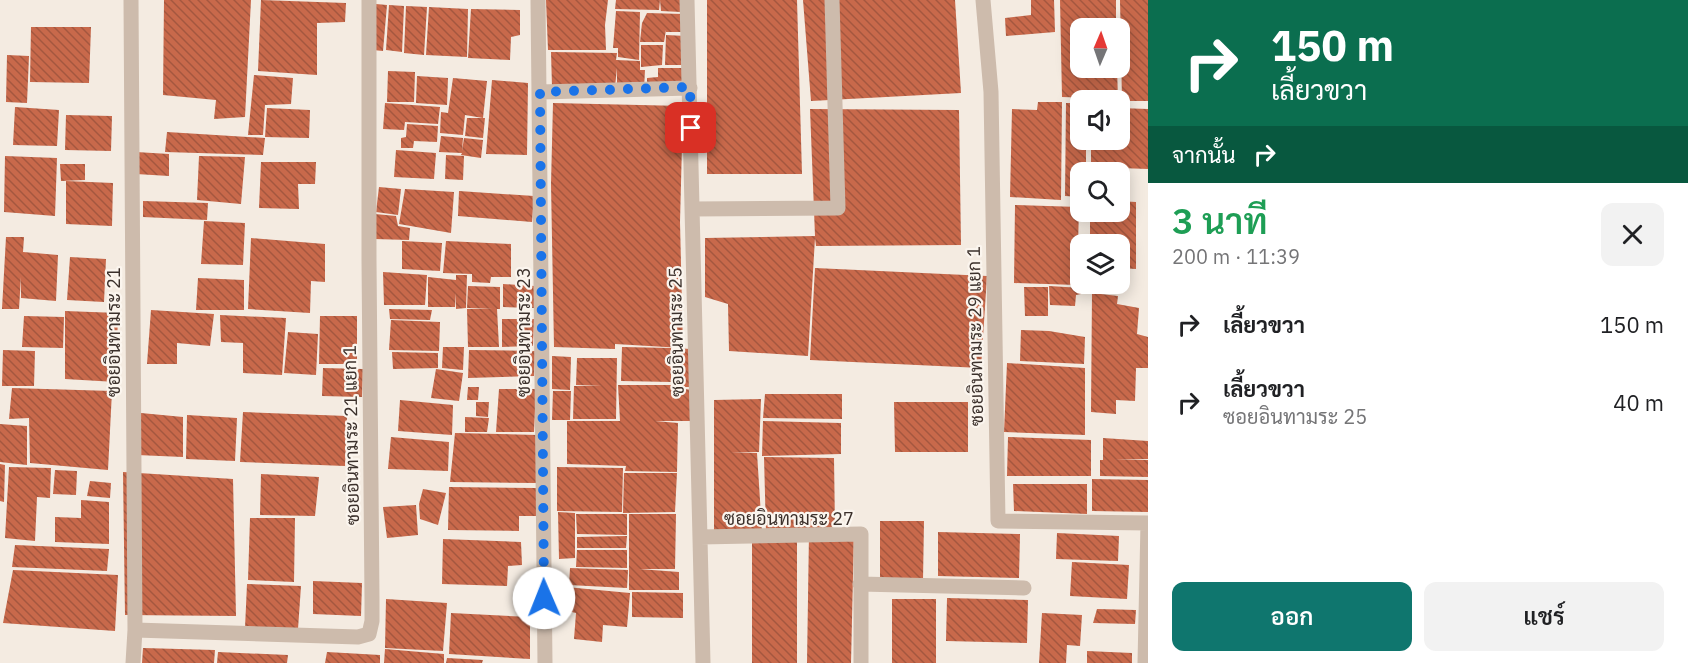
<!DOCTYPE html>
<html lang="th">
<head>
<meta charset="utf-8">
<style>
	body { margin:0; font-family:"IBM Plex Sans",Sarabun,sans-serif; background:#f2f2f2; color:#202124; height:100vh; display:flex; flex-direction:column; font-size:22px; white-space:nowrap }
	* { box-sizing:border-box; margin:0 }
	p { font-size:20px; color:#757577 }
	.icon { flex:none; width:33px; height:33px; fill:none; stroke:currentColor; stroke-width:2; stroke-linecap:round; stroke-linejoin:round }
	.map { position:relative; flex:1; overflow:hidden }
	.sheet { display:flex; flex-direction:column; background:#fff; width:540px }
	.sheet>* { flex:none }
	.guide { background:#0b6e4f; color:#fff; overflow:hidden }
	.needle { width:39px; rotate:2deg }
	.controls { position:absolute; left:1070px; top:18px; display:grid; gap:12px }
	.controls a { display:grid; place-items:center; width:60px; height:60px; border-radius:12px; background:#fff; box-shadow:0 3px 15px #0003; font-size:30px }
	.pin { position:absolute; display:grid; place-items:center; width:51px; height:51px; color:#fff; margin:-26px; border-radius:12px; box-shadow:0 3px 9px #0006 }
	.me { position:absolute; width:66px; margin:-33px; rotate:359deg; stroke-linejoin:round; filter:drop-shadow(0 0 4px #0008) }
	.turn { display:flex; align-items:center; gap:21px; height:126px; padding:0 24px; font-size:27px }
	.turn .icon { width:78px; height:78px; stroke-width:2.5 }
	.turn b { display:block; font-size:42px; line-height:51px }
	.then { display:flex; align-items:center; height:57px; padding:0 24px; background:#0003; gap:12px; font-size:22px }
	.round { display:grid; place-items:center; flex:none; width:63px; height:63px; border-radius:12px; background:#f2f2f2 }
	.overview { display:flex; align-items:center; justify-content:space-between; height:102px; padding:0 24px }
	h1 { font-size:36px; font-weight:600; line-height:45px; color:#1e9e55 }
	.cta { display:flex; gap:12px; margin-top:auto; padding:12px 24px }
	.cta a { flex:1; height:69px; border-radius:12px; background:#0f766e; color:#fff; font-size:24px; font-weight:600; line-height:69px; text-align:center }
	.cta a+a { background:#f2f2f2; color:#202124 }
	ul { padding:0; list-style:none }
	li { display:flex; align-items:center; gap:18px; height:78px; padding:0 24px }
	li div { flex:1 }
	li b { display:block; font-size:22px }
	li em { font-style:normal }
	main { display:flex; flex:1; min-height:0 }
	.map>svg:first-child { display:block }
</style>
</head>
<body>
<main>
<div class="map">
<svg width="1148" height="663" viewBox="0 0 1148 663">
	<defs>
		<pattern id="building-back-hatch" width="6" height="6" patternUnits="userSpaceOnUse" patternTransform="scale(1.5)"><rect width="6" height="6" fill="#c8694b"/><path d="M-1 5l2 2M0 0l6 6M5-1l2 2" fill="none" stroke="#a4573f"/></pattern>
	</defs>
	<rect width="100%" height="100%" fill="#f4ebe1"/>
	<path fill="url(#building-back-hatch)" d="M164,0H251L245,117L214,119L216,100L163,95Z
		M261,0L346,3L345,22L317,23V75L258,71Z
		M546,0H608L605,25L606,50H548Z
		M616,0H660L659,10L615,9Z
		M660,0H682L681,12L661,11Z
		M707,0H797L802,174H707Z
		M803,0H955L961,93L811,101Z
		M1031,0H1054L1055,32L1006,36L1005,18L1031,15Z
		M1060,0H1116V28H1080V68H1117L1118,99L1062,97Z
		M1120,0H1148V101H1122Z
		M365,3L387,5L383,51L363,49Z
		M389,5L404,6L402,52L386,50Z
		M406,6L427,7L424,55L404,53Z
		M429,7L468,9L467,57L426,55Z
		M471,9L520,10V35L511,37L510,60L468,58Z
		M616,11L640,12L639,60L618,57V48H613Z
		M647,13L683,14V32H666V30L664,42H640L642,23Z
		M31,27H91L89,83L30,82Z
		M666,35L686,36L684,65H665Z
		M641,45H663L662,65L641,67Z
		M551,52L617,53L616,60L640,61V70H645L644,89L617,90V68L615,87H552Z
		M7,55L29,56L27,103L6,102Z
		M658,68H683V84L647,85V78L658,77Z
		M388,71L415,72L414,102H387Z
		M254,75L293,78L291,104L265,105L263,135H248Z
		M417,76L448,78L447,105L416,103Z
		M453,78L487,81L483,118L465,115L463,135L440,133L441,112L448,113Z
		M492,80L528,83L527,155L486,154Z
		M1038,102H1062L1061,200L1010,197L1012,109L1037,110Z
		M385,103L440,107L438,124L405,122L404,130L383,129Z
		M553,103L683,106L680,222L683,348L615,344V349L554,347L551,184Z
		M1066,103H1080V140H1086V172H1080V197L1065,196Z
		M15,107L59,110L57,146L13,145Z
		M267,108L310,110L309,138L265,137Z
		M1119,108L1148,109V169L1091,167V140H1119Z
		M810,109L959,110L961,245L816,246L815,238L808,356L729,351L728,304L705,297V238L815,236Z
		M66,115L112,116L111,151L65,150Z
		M467,118H485L483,138L465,136Z
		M407,124L438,126L437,142L414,141L413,148H401V138L406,137Z
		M167,132L265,138L263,155L165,152Z
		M441,136L463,138L462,151L464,138L483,140L481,158L461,155L462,153L439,152Z
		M396,150L436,153L434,179L394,177Z
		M136,152L169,154V176L136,174Z
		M446,155L464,156L463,180L445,179Z
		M5,156L57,158L55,216L4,212Z
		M199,156L245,157L241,204L197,200Z
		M261,162H316L315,184H298L299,209L259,208Z
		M60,164H85V180L61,181Z
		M66,181L113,183L112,226L66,224Z
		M379,187L401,189L398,215L376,212Z
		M405,189L454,192L451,233L399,224Z
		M459,191L534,196L532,222L458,216Z
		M143,201L208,203L207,220L143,217Z
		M1119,201L1136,202V269L1119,268V244H1090V212H1119Z
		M1015,205L1079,207L1077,285L1014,283Z
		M375,214L396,216L398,226L410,228L409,240L374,239Z
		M204,221L245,223L243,265L201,264Z
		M6,237H24L23,252L58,255L56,301L21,298V277L19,309H2Z
		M251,238L325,244V282L311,281L310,313L248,309Z
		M402,241L442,243L440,271L402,269Z
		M446,241L511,244V277H491L490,283L472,282V274L443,273Z
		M70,257L106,259L104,302L67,300Z
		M815,268L987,276L981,368L810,360Z
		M383,272L427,275L425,305H384Z
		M456,275H467L466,308L456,309V293L455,307H428V277L456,280Z
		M198,278L244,280V310H196Z
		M503,284L535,286L534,308L503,307Z
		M468,286L500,287V309H497L499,347H468L467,309H493L467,308Z
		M1049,286L1082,288L1081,294L1076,295L1075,306L1050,305Z
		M1024,287H1048V316H1025Z
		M1092,293L1118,296L1117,304L1139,308L1137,334L1148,337V368H1136L1135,401L1116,400V414L1091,412Z
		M389,309L432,310L430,320L390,319Z
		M151,310L214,314L210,346L177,343V364H147Z
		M65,311L118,313L116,382L65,379Z
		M220,315L286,318L282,375L243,373V343L221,342Z
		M24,316L64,317L63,348L22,347Z
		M320,316H357V364H319Z
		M502,319H534L533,346L502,347Z
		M391,320L440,322L439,351L389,350Z
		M1021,330L1049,331L1085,337L1084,364L1020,361Z
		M288,332L318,334L316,375L284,373Z
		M443,347H464L463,370L442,368Z
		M622,347L671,348V382L621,381Z
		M674,348L691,349V387H673Z
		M3,350L35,351L34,386H2Z
		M469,350L535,351L534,376L468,378Z
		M392,352L438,353V368L393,369Z
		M552,356L571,357L570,390L552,389Z
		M577,358H617L616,419H573L574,386H602L576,385Z
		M1007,363L1085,368V435L1004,432Z
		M323,368L363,369L362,397L322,396Z
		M436,369L463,373L459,401L431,398Z
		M618,385H672V400L673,388L694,390L693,421H655L678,423L677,472L625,471L626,466L567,464V421H620Z
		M468,387H479L478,400H467Z
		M12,388L112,391L108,470L30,463L29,418L9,419Z
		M499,389H536L534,432H496Z
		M553,391H571L570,420H552Z
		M765,394H842V419L763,418Z
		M761,399L759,452H731L757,453L762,531L714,532V400Z
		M400,400L453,405L452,435L398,431Z
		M476,402H489L488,417L476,416Z
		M894,402H968V452H895Z
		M243,412L347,416L345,466L240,462Z
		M141,413L183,417V457L137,455Z
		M187,415L237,418L235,461L186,459Z
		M465,417L489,418L487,432H465Z
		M763,421L841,423V454L762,456Z
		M0,424L27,426V465L0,462Z
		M455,433L538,435L536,483L450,482Z
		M391,437L449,442L448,471L388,469Z
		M1008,437L1091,440V476H1007Z
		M1103,438L1148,441V459L1115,460H1148V477L1100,476V460H1103Z
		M764,457L834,458L835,528L766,532Z
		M0,464L5,465L4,502L0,501Z
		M9,467L51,468L50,498L37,497L35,541L5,538Z
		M557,467L623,468L622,512L557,511Z
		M55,470L77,471L76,495L53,494Z
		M123,472L233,479L236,616L125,615Z
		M624,473H677L675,512L623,513Z
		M261,474L319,477L315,516L260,515Z
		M1092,479L1148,480V512L1092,511Z
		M90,481L111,483L110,498L87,496Z
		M1013,484H1087V514L1014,511Z
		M449,487L536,488V516H519V531L448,530Z
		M423,489L446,493L438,525L420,519L419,504Z
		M81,500L109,502V544L55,542V517L81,518Z
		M416,505L418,535L387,538L383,507Z
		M558,512L575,513V558L559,559Z
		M576,514H627V535L577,534Z
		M629,514H676L675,569H639L679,572V590H629Z
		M250,518H295L294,582L248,580Z
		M880,521H924L923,580H880Z
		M938,532L1020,534L1019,578L938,576Z
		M752,533H797V663H752Z
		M809,533H854L851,663H807Z
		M1057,533L1119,536L1118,561L1056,559Z
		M627,536L626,548H577V537Z
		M443,539L521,542L522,565L508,566L507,586L442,584Z
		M15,545L109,549L107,571L12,567Z
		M577,550H627V568L576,567Z
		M1072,562L1129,565L1127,599L1070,596Z
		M570,568L628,570L627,588L569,585Z
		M13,570L118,575L115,631L3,623Z
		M313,581L362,583L361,616L313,614Z
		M247,584L301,586L298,629L245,628Z
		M566,587L630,593L627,627L603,625L602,642L574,639L576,613L563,610Z
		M632,592L683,593V618L632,617Z
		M947,598L1028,600L1027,643L946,641Z
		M386,599L447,603L443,651L385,648Z
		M892,599H936V663H892Z
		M1097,609L1136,610L1135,624L1093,623Z
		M451,613L530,617V659L449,654Z
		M1042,613L1082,615L1080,646L1067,645L1066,663H1039Z
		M143,648L215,650L214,663H142Z
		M385,649L444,654V663H384Z
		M1087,651L1132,653V663H1087Z
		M218,652L288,655L287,663H217Z
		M327,652L380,655V663H325Z
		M447,658L483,660L482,663H446Z"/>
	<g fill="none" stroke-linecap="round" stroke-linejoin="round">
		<path stroke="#cdbbac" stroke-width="15" d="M131,0L135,630L133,663
			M538,0L545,663
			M687,0L703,663
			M983,0L991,92L998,521L1148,523
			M540,92L690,88
			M693,209L838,208L832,0
			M700,537L861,534V663
			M860,584L1024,588
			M135,630L358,637L369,634L372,621V599L369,260V0
			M1145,663L1148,523"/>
	</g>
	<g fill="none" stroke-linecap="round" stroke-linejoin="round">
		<path stroke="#1a73e8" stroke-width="10" stroke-dasharray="0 18" d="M544,598L540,92L690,87L691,128"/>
	</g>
	<g text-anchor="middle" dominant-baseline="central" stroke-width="4.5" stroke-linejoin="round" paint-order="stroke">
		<g font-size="18" fill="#3b302b" stroke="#fbf5ee">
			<text transform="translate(113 332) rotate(-90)">ซอยอินทามระ 21</text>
			<text transform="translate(523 332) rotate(-90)">ซอยอินทามระ 23</text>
			<text transform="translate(676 332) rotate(-91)">ซอยอินทามระ 25</text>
			<text transform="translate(975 336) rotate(-91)">ซอยอินทามระ 29 แยก 1</text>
			<text transform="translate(351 435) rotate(-91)">ซอยอินทามระ 21 แยก 1</text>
			<text x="789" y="518">ซอยอินทามระ 27</text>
		</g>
	</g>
</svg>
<div class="controls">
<a><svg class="needle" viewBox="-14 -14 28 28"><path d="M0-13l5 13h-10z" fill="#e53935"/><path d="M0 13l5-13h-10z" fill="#757577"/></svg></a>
<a><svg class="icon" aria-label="sound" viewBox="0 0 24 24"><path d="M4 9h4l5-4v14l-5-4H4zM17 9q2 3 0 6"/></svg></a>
<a><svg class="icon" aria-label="search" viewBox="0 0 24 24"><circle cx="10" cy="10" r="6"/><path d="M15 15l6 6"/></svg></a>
<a><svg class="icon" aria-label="layers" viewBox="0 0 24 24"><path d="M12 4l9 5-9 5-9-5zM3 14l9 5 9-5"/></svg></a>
</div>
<div class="pin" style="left:691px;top:128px;background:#d93025"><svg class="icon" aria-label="arrive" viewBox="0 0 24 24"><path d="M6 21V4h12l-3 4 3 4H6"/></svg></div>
<svg class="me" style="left:544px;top:598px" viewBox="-20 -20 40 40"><circle r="19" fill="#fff"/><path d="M0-13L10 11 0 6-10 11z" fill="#1a73e8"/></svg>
</div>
<section class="sheet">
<div class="guide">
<div class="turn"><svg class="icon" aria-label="right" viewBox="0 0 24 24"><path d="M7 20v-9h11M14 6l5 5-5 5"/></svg><div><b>150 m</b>เลี้ยวขวา</div></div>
<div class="then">จากนั้น<svg class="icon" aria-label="right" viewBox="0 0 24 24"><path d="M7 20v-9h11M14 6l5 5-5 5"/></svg></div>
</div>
<div class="overview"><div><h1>3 นาที</h1><p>200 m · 11:39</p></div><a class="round"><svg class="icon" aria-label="close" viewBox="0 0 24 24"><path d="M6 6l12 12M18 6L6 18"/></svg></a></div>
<ul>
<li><svg class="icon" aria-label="right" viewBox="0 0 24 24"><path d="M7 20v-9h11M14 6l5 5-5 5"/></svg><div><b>เลี้ยวขวา</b></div><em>150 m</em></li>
<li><svg class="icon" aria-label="right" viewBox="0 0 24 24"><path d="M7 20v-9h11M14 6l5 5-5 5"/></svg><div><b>เลี้ยวขวา</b><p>ซอยอินทามระ 25</p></div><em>40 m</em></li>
</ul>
<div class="cta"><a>ออก</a><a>แชร์</a></div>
</section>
</main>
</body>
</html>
